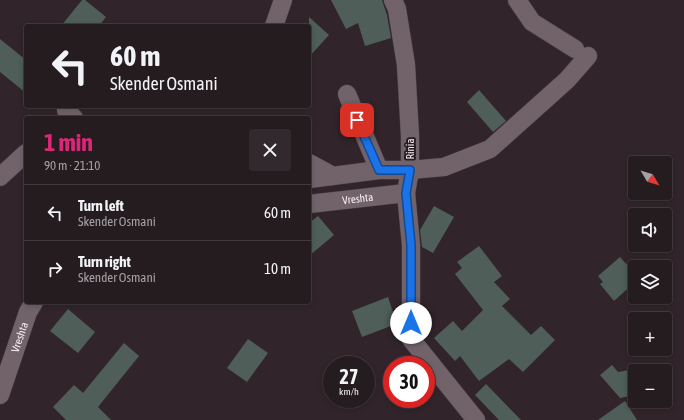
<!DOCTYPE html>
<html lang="en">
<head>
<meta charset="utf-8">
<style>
	body { margin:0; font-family:"Asap Condensed",sans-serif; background:#31292d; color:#f1f3f6; height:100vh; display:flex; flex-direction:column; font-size:15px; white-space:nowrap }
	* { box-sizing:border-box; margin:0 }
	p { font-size:13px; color:#a3a1a5 }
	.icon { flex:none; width:22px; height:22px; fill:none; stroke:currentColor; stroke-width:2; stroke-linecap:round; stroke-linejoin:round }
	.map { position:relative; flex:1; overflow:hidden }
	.drawer { position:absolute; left:24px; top:116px; width:287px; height:188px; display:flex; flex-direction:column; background:#251c20; border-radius:4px; box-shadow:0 2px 6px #0003,0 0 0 1px #423a3e }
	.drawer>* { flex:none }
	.top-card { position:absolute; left:24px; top:24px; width:287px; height:84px; border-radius:4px; box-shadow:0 2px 6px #0003,0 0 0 1px #423a3e; background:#251c20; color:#f1f3f6; overflow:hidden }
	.needle { width:26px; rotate:128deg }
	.fabs { position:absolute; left:628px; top:156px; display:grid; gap:8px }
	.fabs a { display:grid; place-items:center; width:44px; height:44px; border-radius:4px; background:#251c20; box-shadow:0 2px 6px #0003,0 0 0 1px #423a3e; font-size:20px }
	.speed { position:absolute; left:323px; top:356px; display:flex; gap:8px; font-size:20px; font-weight:700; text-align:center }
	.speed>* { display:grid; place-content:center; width:52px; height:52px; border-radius:50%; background:#251c20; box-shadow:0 2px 6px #0003,0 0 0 1px #423a3e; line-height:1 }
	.speed small { font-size:10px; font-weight:400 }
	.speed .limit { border:6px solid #d22; background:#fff; color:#111 }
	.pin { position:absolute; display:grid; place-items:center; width:34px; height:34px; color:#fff; margin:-17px; border-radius:8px; box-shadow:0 2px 6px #0006 }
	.me { position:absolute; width:44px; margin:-22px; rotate:0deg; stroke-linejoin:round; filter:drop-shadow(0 0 3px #0008) }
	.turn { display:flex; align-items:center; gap:14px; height:84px; padding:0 20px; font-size:18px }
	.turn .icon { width:52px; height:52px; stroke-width:2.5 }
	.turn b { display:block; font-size:28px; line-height:34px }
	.round { display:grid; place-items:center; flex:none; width:42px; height:42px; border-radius:4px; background:#31292d }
	.head { display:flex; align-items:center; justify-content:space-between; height:68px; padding:0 20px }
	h1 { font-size:24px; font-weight:700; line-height:30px; color:#db2777 }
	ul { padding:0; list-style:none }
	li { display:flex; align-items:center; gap:12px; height:56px; padding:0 20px; border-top:1px solid #423a3e }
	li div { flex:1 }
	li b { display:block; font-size:15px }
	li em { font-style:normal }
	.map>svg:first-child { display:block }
</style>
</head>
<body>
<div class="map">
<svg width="684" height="420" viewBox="0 0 684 420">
	<rect width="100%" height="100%" fill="#31252b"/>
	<path fill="#4f5e58" d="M82,0H85L106,17L99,26H61Z
		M331,0H382L387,15L391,38L365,46L358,23L346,29Z
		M309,17L329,35L309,57Z
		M0,39L26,60V93L0,72Z
		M479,90L506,121L493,132L467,102Z
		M434,206L454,217L433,253L422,247L420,230Z
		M318,216L334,235L309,256V223Z
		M479,246L502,276L494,282L510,299L502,306L531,335L541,326L555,340L523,372L509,359L479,381L460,356L455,361L434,338L453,321L462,331L483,310L455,274L462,268L457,262Z
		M620,257L635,274V282L614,301L600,284L603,282L598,276Z
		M388,297L395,318L391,326L362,337L352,311Z
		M68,309L95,332L78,353L50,331Z
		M248,339L268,353L247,382L227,368Z
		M124,343L139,356L98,407L111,420H66L53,407L74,385L83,393Z
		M612,365L618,372L635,369V395L620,398L600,375Z
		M486,384L521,420H499L475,395Z
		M625,401L637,420H598Z"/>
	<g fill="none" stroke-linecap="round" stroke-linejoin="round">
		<defs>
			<g id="street">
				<path d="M393,0L397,9L406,65L410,136V170L406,193L411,245V339L476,420"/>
				<path d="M517,0L532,22L575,49"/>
				<path d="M274,26L283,0"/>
				<path d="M347,94L379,170"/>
				<path d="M66,110L74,118"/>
				<path d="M309,163L333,176"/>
				<path d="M0,177L26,153"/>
				<path d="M309,179L379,170H410L444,167L490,149L567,80L588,56"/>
				<path id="s1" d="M309,204L406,193"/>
				<path id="s2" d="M0,395L28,312L34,302"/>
			</g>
		</defs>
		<use href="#street" stroke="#4e444a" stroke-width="19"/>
		<use href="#street" stroke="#72636b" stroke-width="18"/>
	</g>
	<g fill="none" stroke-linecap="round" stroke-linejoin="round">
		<defs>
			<path id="route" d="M357,120L379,170H410L406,193L411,245V323"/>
		</defs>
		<use href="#route" stroke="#114b97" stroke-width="10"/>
		<use href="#route" stroke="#1a73e8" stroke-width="7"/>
	</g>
	<g text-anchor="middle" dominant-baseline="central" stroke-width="4" stroke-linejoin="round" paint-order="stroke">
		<g font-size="11" fill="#f7eef3" stroke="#271b21">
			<text transform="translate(410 149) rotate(-90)">Rinia</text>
			<text stroke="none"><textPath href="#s1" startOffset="49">Vreshta</textPath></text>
			<text stroke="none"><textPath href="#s2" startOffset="61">Vreshta</textPath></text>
		</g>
	</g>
</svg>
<div class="fabs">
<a><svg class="needle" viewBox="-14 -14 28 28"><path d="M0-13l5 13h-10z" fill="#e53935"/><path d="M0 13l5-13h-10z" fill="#a3a1a5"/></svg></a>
<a><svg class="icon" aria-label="sound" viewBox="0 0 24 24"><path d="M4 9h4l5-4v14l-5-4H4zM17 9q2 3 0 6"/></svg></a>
<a><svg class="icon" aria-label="layers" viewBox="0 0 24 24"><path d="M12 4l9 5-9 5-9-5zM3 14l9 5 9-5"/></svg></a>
<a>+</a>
<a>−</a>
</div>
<div class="speed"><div>27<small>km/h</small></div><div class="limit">30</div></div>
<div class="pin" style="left:357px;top:120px;background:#d93025"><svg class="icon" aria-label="arrive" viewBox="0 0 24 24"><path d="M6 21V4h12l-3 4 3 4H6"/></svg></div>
<svg class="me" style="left:411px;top:323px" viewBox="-20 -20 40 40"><circle r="19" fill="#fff"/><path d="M0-13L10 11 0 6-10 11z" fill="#1a73e8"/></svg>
<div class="top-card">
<div class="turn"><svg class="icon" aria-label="left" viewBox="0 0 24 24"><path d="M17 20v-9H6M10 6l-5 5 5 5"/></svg><div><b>60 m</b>Skender Osmani</div></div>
</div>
<section class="drawer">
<div class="head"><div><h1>1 min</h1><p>90 m · 21:10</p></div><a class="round"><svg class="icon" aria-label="close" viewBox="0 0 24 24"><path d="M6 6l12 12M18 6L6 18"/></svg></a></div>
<ul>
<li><svg class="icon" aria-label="left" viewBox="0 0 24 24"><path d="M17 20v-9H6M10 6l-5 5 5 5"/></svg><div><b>Turn left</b><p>Skender Osmani</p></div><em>60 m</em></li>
<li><svg class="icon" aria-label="right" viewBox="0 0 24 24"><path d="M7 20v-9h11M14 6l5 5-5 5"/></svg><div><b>Turn right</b><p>Skender Osmani</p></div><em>10 m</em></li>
</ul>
</section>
</div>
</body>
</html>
